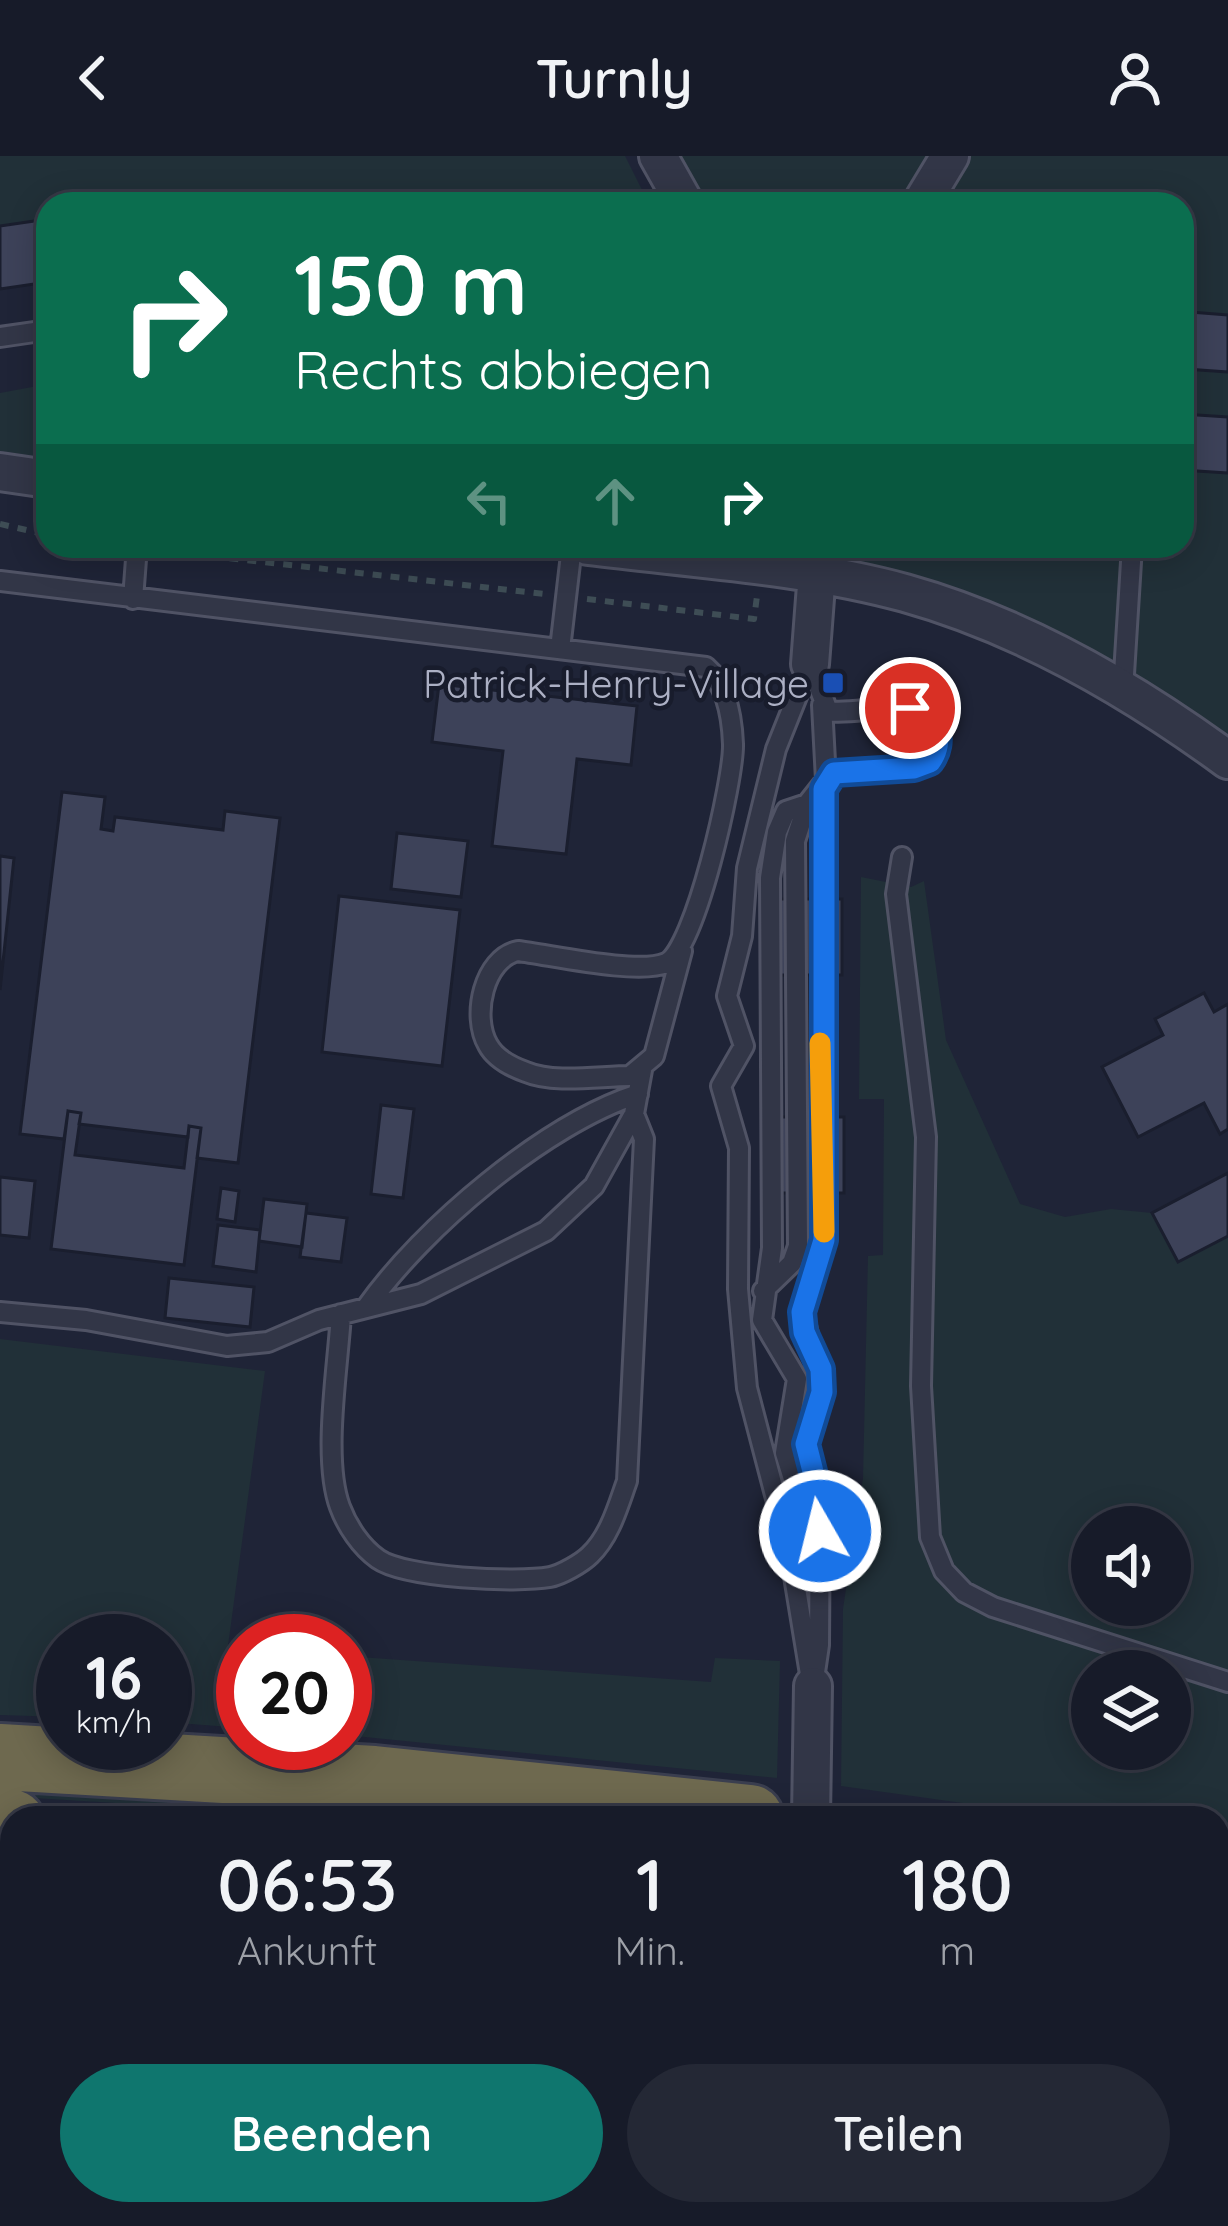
<!DOCTYPE html>
<html lang="de">
<head>
<meta charset="utf-8">
<style>
	body { margin:0; font-family:Quicksand,sans-serif; background:#242835; color:#f1f3f6; height:100vh; display:flex; flex-direction:column; font-size:45px; white-space:nowrap }
	* { box-sizing:border-box; margin:0 }
	p { font-size:39px; color:#9ea1a8 }
	.icon { flex:none; width:66px; height:66px; fill:none; stroke:currentColor; stroke-width:2; stroke-linecap:round; stroke-linejoin:round }
	.map { position:relative; flex:1; overflow:hidden }
	.panel { position:absolute; left:0px; top:1650px; width:1230px; height:420px; display:flex; flex-direction:column; background:#171b29; border-radius:36px 36px 0 0; box-shadow:0 6px 30px #0003,0 0 0 3px #363946 }
	.panel>* { flex:none }
	.guide { position:absolute; left:36px; top:36px; width:1158px; height:366px; border-radius:36px; box-shadow:0 6px 30px #0003,0 0 0 3px #363946; background:#0b6e4f; color:#fff; overflow:hidden }
	.controls { position:absolute; left:1071px; top:1350px; display:grid; gap:24px }
	.controls a { display:grid; place-items:center; width:120px; height:120px; border-radius:50%; background:#171b29; box-shadow:0 6px 30px #0003,0 0 0 3px #363946; font-size:60px }
	.speed { position:absolute; left:36px; top:1458px; display:flex; gap:24px; font-size:60px; font-weight:700; text-align:center }
	.speed>* { display:grid; place-content:center; width:156px; height:156px; border-radius:50%; background:#171b29; box-shadow:0 6px 30px #0003,0 0 0 3px #363946; line-height:1 }
	.speed small { font-size:30px; font-weight:400 }
	.speed .limit { border:18px solid #d22; background:#fff; color:#111 }
	.pin { position:absolute; display:grid; place-items:center; width:102px; height:102px; color:#fff; margin:-51px; border:6px solid #fff; border-radius:50%; box-shadow:0 3px 12px #0007 }
	.me { position:absolute; width:132px; margin:-66px; rotate:352deg; stroke-linejoin:round; filter:drop-shadow(0 0 9px #0008) }
	.turn { display:flex; align-items:center; gap:42px; height:252px; padding:0 60px; font-size:54px }
	.turn .icon { width:156px; height:156px; stroke-width:2.5 }
	.turn b { display:block; font-size:84px; line-height:102px }
	.lanes { display:flex; align-items:center; height:114px; padding:0 60px; background:#0003; justify-content:center; gap:60px; direction:ltr }
	.lanes .off { opacity:.35 }
	.eta { display:flex; justify-content:space-evenly; align-items:center; height:204px; text-align:center }
	.eta b { font-size:72px; font-weight:600; line-height:84px }
	.action { display:flex; gap:24px; margin-top:auto; padding:24px 60px }
	.action a { flex:1; height:138px; border-radius:72px; background:#0f766e; color:#fff; font-size:48px; font-weight:600; line-height:138px; text-align:center }
	.action a+a { background:#242835; color:#f1f3f6 }
	header { display:flex; justify-content:space-between; align-items:center; height:156px; padding:0 60px; background:#171b29; font-size:54px; font-weight:600 }
	.map>svg:first-child { display:block }
</style>
</head>
<body>
<header><svg class="icon" aria-label="back" viewBox="0 0 24 24"><path d="M15 5l-7 7 7 7"/></svg>Turnly<svg class="icon" aria-label="person" viewBox="0 0 24 24"><circle cx="12" cy="8" r="4"/><path d="M4 21q1-7 8-7t8 7"/></svg></header>
<div class="map">
<svg width="1228" height="2070" viewBox="0 0 1228 2070">
	<rect width="100%" height="100%" fill="#1f2437"/>
	<path fill="#213038" fill-rule="evenodd" d="M0,0H625L649,48H629L628,43L48,48V63L0,70Z
		M658,0H1228V604L809,390H1182V48H685Z
		M48,228V302L0,295V237Z
		M861,721L911,731L924,725L946,884L1020,1048L1065,1061L1111,1053L1152,1057L1228,1080V1685L1218,1684V1662H1071L841,1630L843,1453L863,1322L868,1100L883,1099L884,943H859ZM1092,1371H1170V1449H1092ZM1092,1515H1170V1593H1092Z
		M0,1183L265,1215L228,1490L243,1492V1572L165,1566V1485H63V1561L0,1559Z
		M345,1500L711,1526L715,1502L780,1505L777,1622L345,1579Z
		M0,1629L491,1662H366L0,1640Z"/>
	<path fill="#3d4259" stroke="#1a1e2e" stroke-width="3" d="M48,63V126L0,133V70Z
		M1190,156L1228,159V216L1186,213Z
		M1182,258L1228,261V317L1182,314Z
		M439,528L637,550L631,609L577,603L566,698L492,690L503,595L432,586Z
		M62,636L105,641L101,673L113,675L115,661L223,674L225,655L280,662L238,1007L197,1002L201,972L189,970L188,981L79,968L81,957L68,955L64,983L20,978Z
		M397,677L468,685L461,741L391,733Z
		M0,700L14,702L0,834Z
		M339,740L460,754L442,910L322,896Z
		M780,743H842V819H780Z
		M1204,837L1214,856L1228,848V973L1220,978L1204,947L1138,981L1102,911L1163,879L1155,863Z
		M381,949L414,953L403,1042L371,1038Z
		M68,955L81,957L75,999L184,1012L189,970L201,972L184,1109L51,1093Z
		M781,961H844V1037H781Z
		M1228,1017V1080L1178,1106L1152,1057Z
		M0,1021L35,1025L29,1082L0,1079Z
		M221,1032L239,1035L235,1066L217,1063Z
		M264,1043L307,1048L302,1091L259,1085Z
		M306,1057L347,1062L341,1106L300,1101Z
		M218,1069L260,1074L256,1116L213,1110Z
		M169,1122L254,1131L250,1171L165,1162Z"/>
	<g fill="none" stroke-linecap="round" stroke-linejoin="round">
		<defs>
			<path id="lane" d="M0,181L48,174
				M0,425L706,511C727,529 732,561 733,588C734,622 695,795 666,807C638,819 551,799 518,795C484,802 471,860 488,889C495,902 512,911 526,916C554,928 600,920 630,920L654,900L682,795
				M133,443L137,390
				M560,493L572,390
				M810,508L828,555C859,561 931,533 938,579C939,590 937,597 930,606L914,612L834,617L823,633L824,1084L803,1157L822,1236L806,1289L820,1343L819,1489L813,1530
				M1123,534L1132,390
				M807,648L786,655L777,676L770,722L772,1092L762,1164L797,1223L785,1297L814,1390
				M902,701L896,738L926,981L921,1230L930,1381L944,1415L964,1436L993,1451L1228,1526
				M763,1135L792,1107L798,1090L795,685L807,648L826,624L822,549
				M366,1152C422,1072 545,968 638,938
				M0,1156L86,1164L227,1190L268,1186L319,1164L421,1138L546,1075L594,1030L634,958L642,914
				M341,1158C338,1211 322,1303 340,1351C347,1370 361,1391 378,1403C405,1422 517,1427 550,1421C561,1419 582,1407 590,1399C610,1380 618,1350 627,1325L644,983L634,958
				M810,1518L790,1396L747,1232L738,1133L739,992L721,930L744,890L727,840L742,780L747,712L776,593L810,508"/>
			<path id="street" d="M658,0L685,48
				M921,48L950,0
				M0,316L48,323
				M588,390C693,403 802,409 905,437C1023,470 1130,532 1228,604
				M810,508L819,390
				M811,1662L813,1530
				M808,2070V2058"/>
			<path id="highway" d="M0,1601L374,1623L750,1662
				M0,1666L12,1667
				M1218,1726L1228,1727
				M1218,1791L1228,1793"/>
		</defs>
		<use href="#lane" stroke="#505365" stroke-width="24"/>
		<use href="#street" stroke="#505365" stroke-width="42"/>
		<use href="#highway" stroke="#3a3e4f" stroke-width="72"/>
		<path stroke="#3e4d55" stroke-width="6" stroke-dasharray="9 9" stroke-linecap="butt" d="M0,368L48,379
			M158,394L544,438
			M587,443L754,463L757,440
			M719,2058L720,2070
			M890,2070L891,2058"/>
		<use href="#lane" stroke="#323647" stroke-width="18"/>
		<use href="#street" stroke="#323647" stroke-width="36"/>
		<use href="#highway" stroke="#6e694f" stroke-width="66"/>
	</g>
	<g fill="none" stroke-linecap="round" stroke-linejoin="round">
		<defs>
			<path id="route" d="M820,1375V1343L806,1288L822,1236L821,1213L804,1176L802,1156L824,1084V633L834,617L914,612L930,606C946,584 936,559 910,552"/>
		</defs>
		<use href="#route" stroke="#114b97" stroke-width="30"/>
		<use href="#route" stroke="#1a73e8" stroke-width="21"/>
		<path stroke="#f59e0b" stroke-width="21" d="M820,887L824,1076"/>
	</g>
	<rect fill="#1a4fb4" stroke="#181c2c" stroke-width="4.5" x="821" y="515" width="24" height="24" rx="6"/>
	<g text-anchor="middle" dominant-baseline="central" stroke-width="9" stroke-linejoin="round" paint-order="stroke">
		<g font-size="39" fill="#acb0c4" stroke="#181c2c" text-anchor="end">
			<text x="809" y="527">Patrick-Henry-Village</text>
		</g>
	</g>
</svg>
<div class="controls">
<a><svg class="icon" aria-label="sound" viewBox="0 0 24 24"><path d="M4 9h4l5-4v14l-5-4H4zM17 9q2 3 0 6"/></svg></a>
<a><svg class="icon" aria-label="layers" viewBox="0 0 24 24"><path d="M12 4l9 5-9 5-9-5zM3 14l9 5 9-5"/></svg></a>
</div>
<div class="speed"><div>16<small>km/h</small></div><div class="limit">20</div></div>
<div class="pin" style="left:910px;top:552px;background:#d93025"><svg class="icon" aria-label="arrive" viewBox="0 0 24 24"><path d="M6 21V4h12l-3 4 3 4H6"/></svg></div>
<svg class="me" style="left:820px;top:1375px" viewBox="-20 -20 40 40"><circle r="17" fill="#1a73e8" stroke="#fff" stroke-width="3"/><path d="M0-11L8 9 0 5-8 9z" fill="#fff"/></svg>
<div class="guide">
<div class="turn"><svg class="icon" aria-label="right" viewBox="0 0 24 24"><path d="M7 20v-9h11M14 6l5 5-5 5"/></svg><div><b>150 m</b>Rechts abbiegen</div></div>
<div class="lanes"><svg class="icon off" aria-label="left" viewBox="0 0 24 24"><path d="M17 20v-9H6M10 6l-5 5 5 5"/></svg><svg class="icon off" aria-label="ahead" viewBox="0 0 24 24"><path d="M12 20V5M6 11l6-6 6 6"/></svg><svg class="icon" aria-label="right" viewBox="0 0 24 24"><path d="M7 20v-9h11M14 6l5 5-5 5"/></svg></div>
</div>
<section class="panel">
<div class="eta">
<div><b>06:53</b><p>Ankunft</p></div>
<div><b>1</b><p>Min.</p></div>
<div><b>180</b><p>m</p></div>
</div>
<div class="action"><a>Beenden</a><a>Teilen</a></div>
</section>
</div>
</body>
</html>
